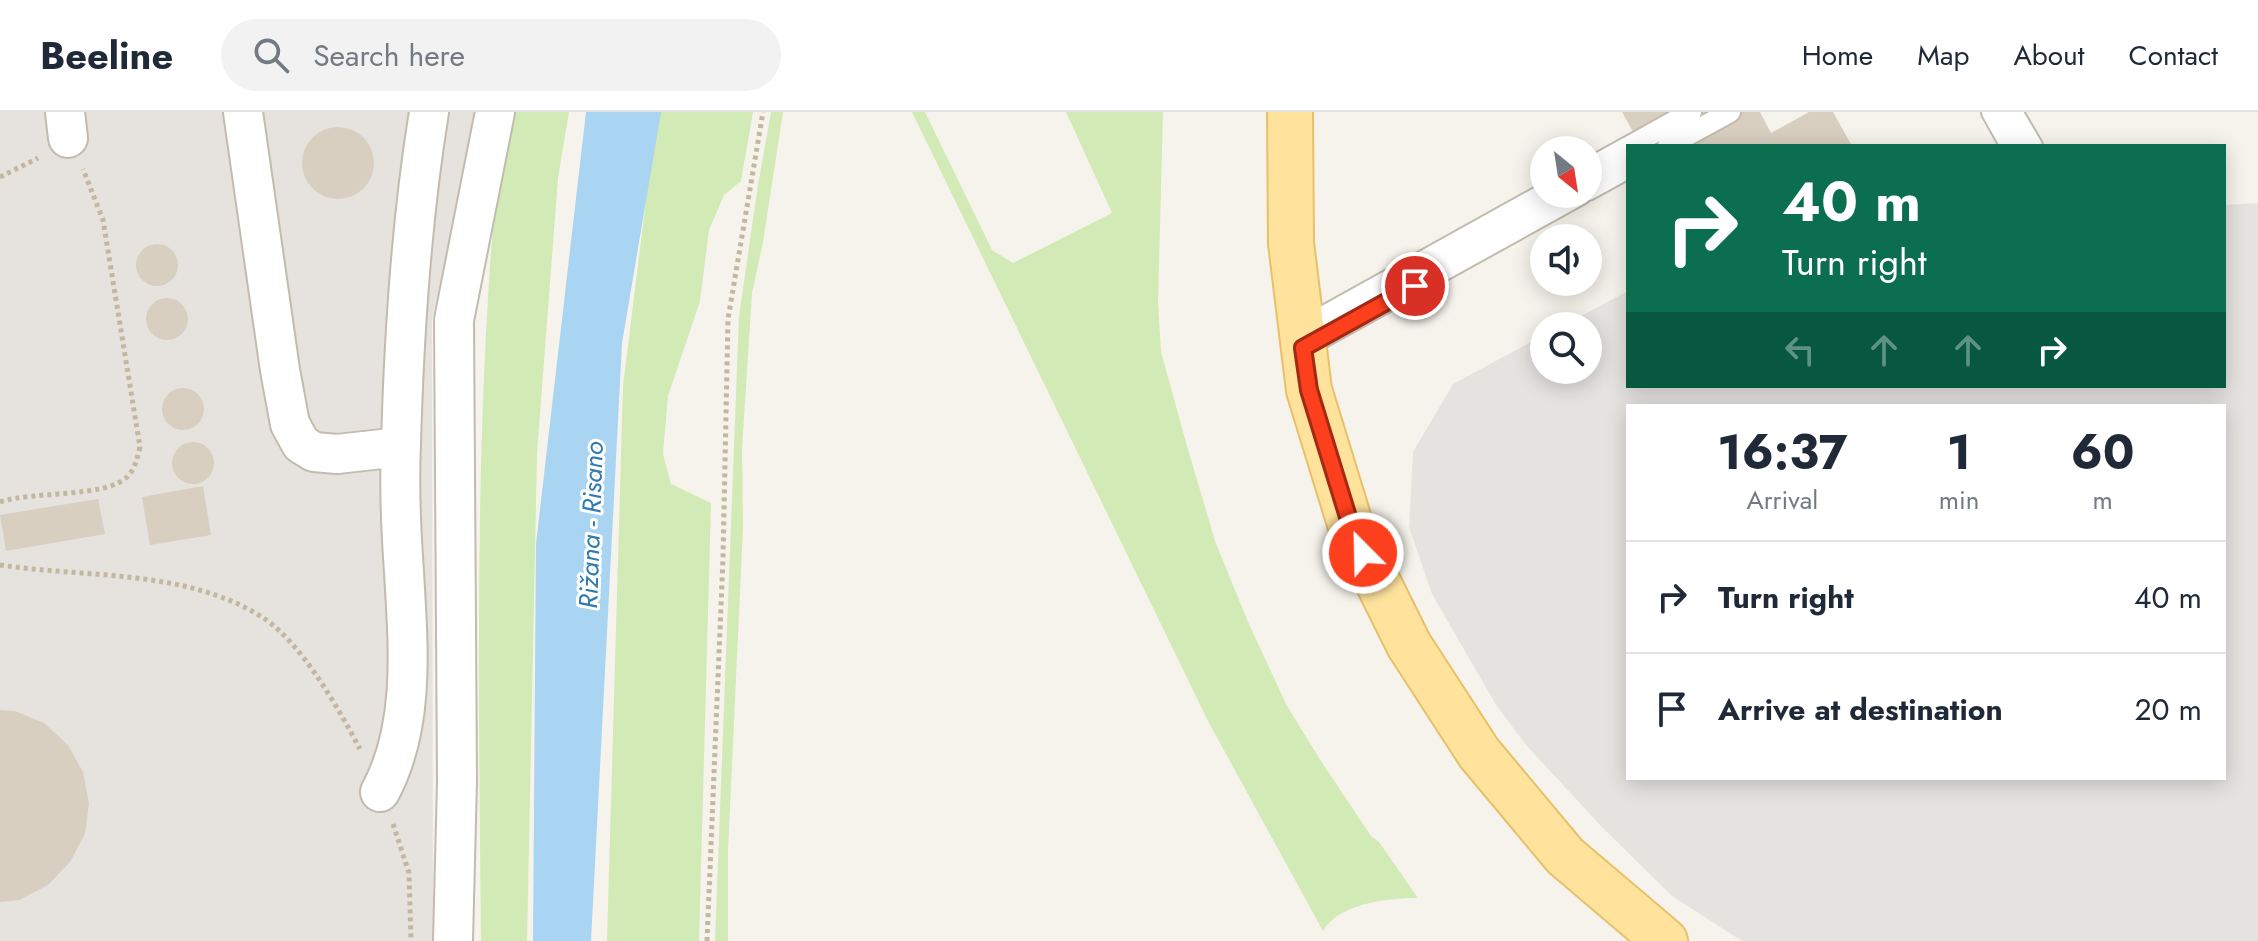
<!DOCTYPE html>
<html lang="en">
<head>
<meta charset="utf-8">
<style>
	body { margin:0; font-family:Jost,sans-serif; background:#f2f2f3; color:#1f2937; height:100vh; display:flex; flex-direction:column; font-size:30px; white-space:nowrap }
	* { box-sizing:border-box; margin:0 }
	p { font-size:26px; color:#747a83 }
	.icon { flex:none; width:44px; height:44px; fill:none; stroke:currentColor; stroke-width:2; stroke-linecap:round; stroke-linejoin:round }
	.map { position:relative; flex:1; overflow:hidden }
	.side { position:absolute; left:1626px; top:292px; width:600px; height:376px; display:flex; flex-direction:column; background:#fff; border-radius:0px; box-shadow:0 4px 20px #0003 }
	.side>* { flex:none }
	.guide { position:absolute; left:1626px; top:32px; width:600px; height:244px; border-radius:0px; box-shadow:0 4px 20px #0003; background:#0b6e4f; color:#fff; overflow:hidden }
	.needle { width:52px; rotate:150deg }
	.fabs { position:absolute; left:1530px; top:24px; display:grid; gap:16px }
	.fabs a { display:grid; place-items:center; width:72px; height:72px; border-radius:50%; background:#fff; box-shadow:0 4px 20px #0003; font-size:40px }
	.pin { position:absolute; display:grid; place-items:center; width:68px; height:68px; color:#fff; margin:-34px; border:4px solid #fff; border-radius:50%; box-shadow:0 2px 8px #0007 }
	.me { position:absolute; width:88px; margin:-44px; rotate:337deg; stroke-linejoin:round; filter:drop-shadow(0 0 6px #0008) }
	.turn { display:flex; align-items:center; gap:28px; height:168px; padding:0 24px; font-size:36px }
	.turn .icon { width:104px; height:104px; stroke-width:2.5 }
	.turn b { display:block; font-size:56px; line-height:68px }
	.lanes { display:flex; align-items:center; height:76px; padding:0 24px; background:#0003; justify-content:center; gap:40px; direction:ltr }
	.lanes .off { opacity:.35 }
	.eta { display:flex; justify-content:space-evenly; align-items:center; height:136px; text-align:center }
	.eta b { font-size:48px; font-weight:700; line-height:56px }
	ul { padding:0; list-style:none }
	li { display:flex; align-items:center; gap:24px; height:112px; padding:0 24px; border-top:2px solid #e0e1e3 }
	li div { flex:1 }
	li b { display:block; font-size:30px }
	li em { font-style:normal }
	header { display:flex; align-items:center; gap:48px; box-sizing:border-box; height:112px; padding:0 40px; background:#fff; border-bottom:2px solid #e0e1e3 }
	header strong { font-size:38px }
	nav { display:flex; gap:44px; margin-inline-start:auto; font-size:28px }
	.search { width:560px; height:72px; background:#f2f2f3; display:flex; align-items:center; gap:20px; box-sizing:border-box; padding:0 28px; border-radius:44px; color:#747a83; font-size:30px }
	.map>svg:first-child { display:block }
</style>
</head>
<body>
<header>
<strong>Beeline</strong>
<div class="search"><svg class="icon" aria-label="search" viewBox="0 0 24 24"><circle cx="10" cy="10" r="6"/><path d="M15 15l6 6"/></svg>Search here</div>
<nav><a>Home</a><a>Map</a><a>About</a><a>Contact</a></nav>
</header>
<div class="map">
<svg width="2258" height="829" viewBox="0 0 2258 829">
	<rect width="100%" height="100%" fill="#f6f3ec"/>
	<path fill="#e6e2dd" d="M0,0H480L432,206L433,829H0Z"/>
	<path fill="#d2eab5" d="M508,0H569L558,66L537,341L527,829H481C479,609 475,388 489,169C492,112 501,56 508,0Z
		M657,0H753L741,69L724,83L709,118L700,189L668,284L663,342L671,372L711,391L699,829H607L623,274Z
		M771,0H783L763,130L752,181L742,337L743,416L728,739V829H715L739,204L758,73Z
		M912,0H925L992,138L1013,151L1112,101L1066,0H1163L1158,190L1161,240L1187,334L1215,429L1248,510L1286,592L1319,646L1371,724L1379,730L1418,786C1389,786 1339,791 1323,819L1209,611Z"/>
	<path fill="#e5e3e0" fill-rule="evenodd" d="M2258,91V829H1742L1672,784L1601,714L1526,633L1496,593L1432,482L1409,415L1413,340L1453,272L1544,223V258H1588V214H1562L1628,179V274H2224V93ZM1628,294H2224V666H1628Z"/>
	<path fill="#a9d4f2" d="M586,0H661L622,231L591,829H533L536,432Z"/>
	<path fill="#d8cfc1" d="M1622,0H1760L1771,21L1809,0H1833L1852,34H1641Z
		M302 51a36 36 0 1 1 72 0a36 36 0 1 1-72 0Z
		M136 153a21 21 0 1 1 42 0a21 21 0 1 1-42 0Z
		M146 207a21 21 0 1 1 42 0a21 21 0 1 1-42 0Z
		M162 297a21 21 0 1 1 42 0a21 21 0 1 1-42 0Z
		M172 351a21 21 0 1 1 42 0a21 21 0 1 1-42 0Z
		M203,374L211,423L150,433L142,385Z
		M98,387L105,422L6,439L0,403Z
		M0,598L15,599L44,611L68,633L83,660L89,691L85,722L70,750L48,773L19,788L0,790Z"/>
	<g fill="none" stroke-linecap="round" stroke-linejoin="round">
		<defs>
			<path id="service" d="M1992,0L2011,34
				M2012,0L2032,34
				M1630,34L1691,0
				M1668,34L1730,0
				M1588,57L1628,35
				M1588,78L1628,56
				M1301,217L1544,82
				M1303,236L1581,82"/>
			<path id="minor" d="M65,0L68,26
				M243,0L280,258L290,312L301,332L314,340L337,342L400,335
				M380,680C416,614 408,532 404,460C401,418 399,374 401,332C404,222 411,110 429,0
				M453,829L457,669L454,208L495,0"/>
			<path id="primary" d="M1290,0L1291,131L1309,278L1352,418L1409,533L1479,641L1565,744L1665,829"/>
		</defs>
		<use href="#service" stroke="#c2bbae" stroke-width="24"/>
		<use href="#minor" stroke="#c2bbae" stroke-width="42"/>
		<use href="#primary" stroke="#e6c16a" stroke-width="48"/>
		<path stroke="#c4b79f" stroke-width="5" stroke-dasharray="4 4" stroke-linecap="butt" d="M0,65L38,46
			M0,390C32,379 108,386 128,364C136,355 137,346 140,335L103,108L83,57
			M0,453C86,466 186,457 262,505C302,531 338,596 360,637
			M393,712L409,761L411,829
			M707,829L723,446L728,207L763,0"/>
		<use href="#service" stroke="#fff" stroke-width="20"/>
		<use href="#minor" stroke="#fff" stroke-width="38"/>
		<use href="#primary" stroke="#ffe39c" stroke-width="44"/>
	</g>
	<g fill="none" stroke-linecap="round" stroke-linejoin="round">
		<defs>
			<path id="route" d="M1363,441L1352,418L1309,278L1303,236L1415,174"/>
		</defs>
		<use href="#route" stroke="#a42913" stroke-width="20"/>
		<use href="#route" stroke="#fc3f1d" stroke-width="14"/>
	</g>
	<g text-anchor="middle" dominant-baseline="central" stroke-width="6" stroke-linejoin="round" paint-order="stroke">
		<g font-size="26" font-style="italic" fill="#2e7ab2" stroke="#fff">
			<text transform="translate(591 413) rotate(-88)">Rižana - Risano</text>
		</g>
	</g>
</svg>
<div class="fabs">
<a><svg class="needle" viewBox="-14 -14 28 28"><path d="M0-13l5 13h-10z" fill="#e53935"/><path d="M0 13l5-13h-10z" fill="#747a83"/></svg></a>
<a><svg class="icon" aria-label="sound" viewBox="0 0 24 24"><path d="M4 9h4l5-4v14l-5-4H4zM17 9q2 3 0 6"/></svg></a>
<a><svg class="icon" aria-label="search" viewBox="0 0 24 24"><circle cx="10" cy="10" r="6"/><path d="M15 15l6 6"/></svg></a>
</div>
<div class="pin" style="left:1415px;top:174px;background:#d93025"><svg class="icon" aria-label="arrive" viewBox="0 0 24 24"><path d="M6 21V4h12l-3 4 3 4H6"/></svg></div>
<svg class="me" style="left:1363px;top:441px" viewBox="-20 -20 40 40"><circle r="17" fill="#fc3f1d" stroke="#fff" stroke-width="3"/><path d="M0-11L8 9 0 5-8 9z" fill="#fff"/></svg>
<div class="guide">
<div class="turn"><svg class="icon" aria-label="right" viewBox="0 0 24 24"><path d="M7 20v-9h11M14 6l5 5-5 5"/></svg><div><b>40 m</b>Turn right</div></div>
<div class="lanes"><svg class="icon off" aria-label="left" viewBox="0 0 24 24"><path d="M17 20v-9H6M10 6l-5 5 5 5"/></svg><svg class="icon off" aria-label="ahead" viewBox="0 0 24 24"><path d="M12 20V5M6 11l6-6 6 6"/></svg><svg class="icon off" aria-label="ahead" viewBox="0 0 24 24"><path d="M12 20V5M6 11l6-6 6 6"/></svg><svg class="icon" aria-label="right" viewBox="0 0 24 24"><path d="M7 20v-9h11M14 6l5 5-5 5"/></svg></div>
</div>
<section class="side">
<div class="eta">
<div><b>16:37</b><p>Arrival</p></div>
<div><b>1</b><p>min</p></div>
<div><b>60</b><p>m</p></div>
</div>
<ul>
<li><svg class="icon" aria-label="right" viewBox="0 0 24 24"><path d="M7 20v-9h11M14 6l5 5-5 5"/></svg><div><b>Turn right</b></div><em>40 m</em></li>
<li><svg class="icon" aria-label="arrive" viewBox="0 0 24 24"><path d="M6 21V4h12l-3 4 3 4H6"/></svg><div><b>Arrive at destination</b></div><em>20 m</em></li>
</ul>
</section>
</div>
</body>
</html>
